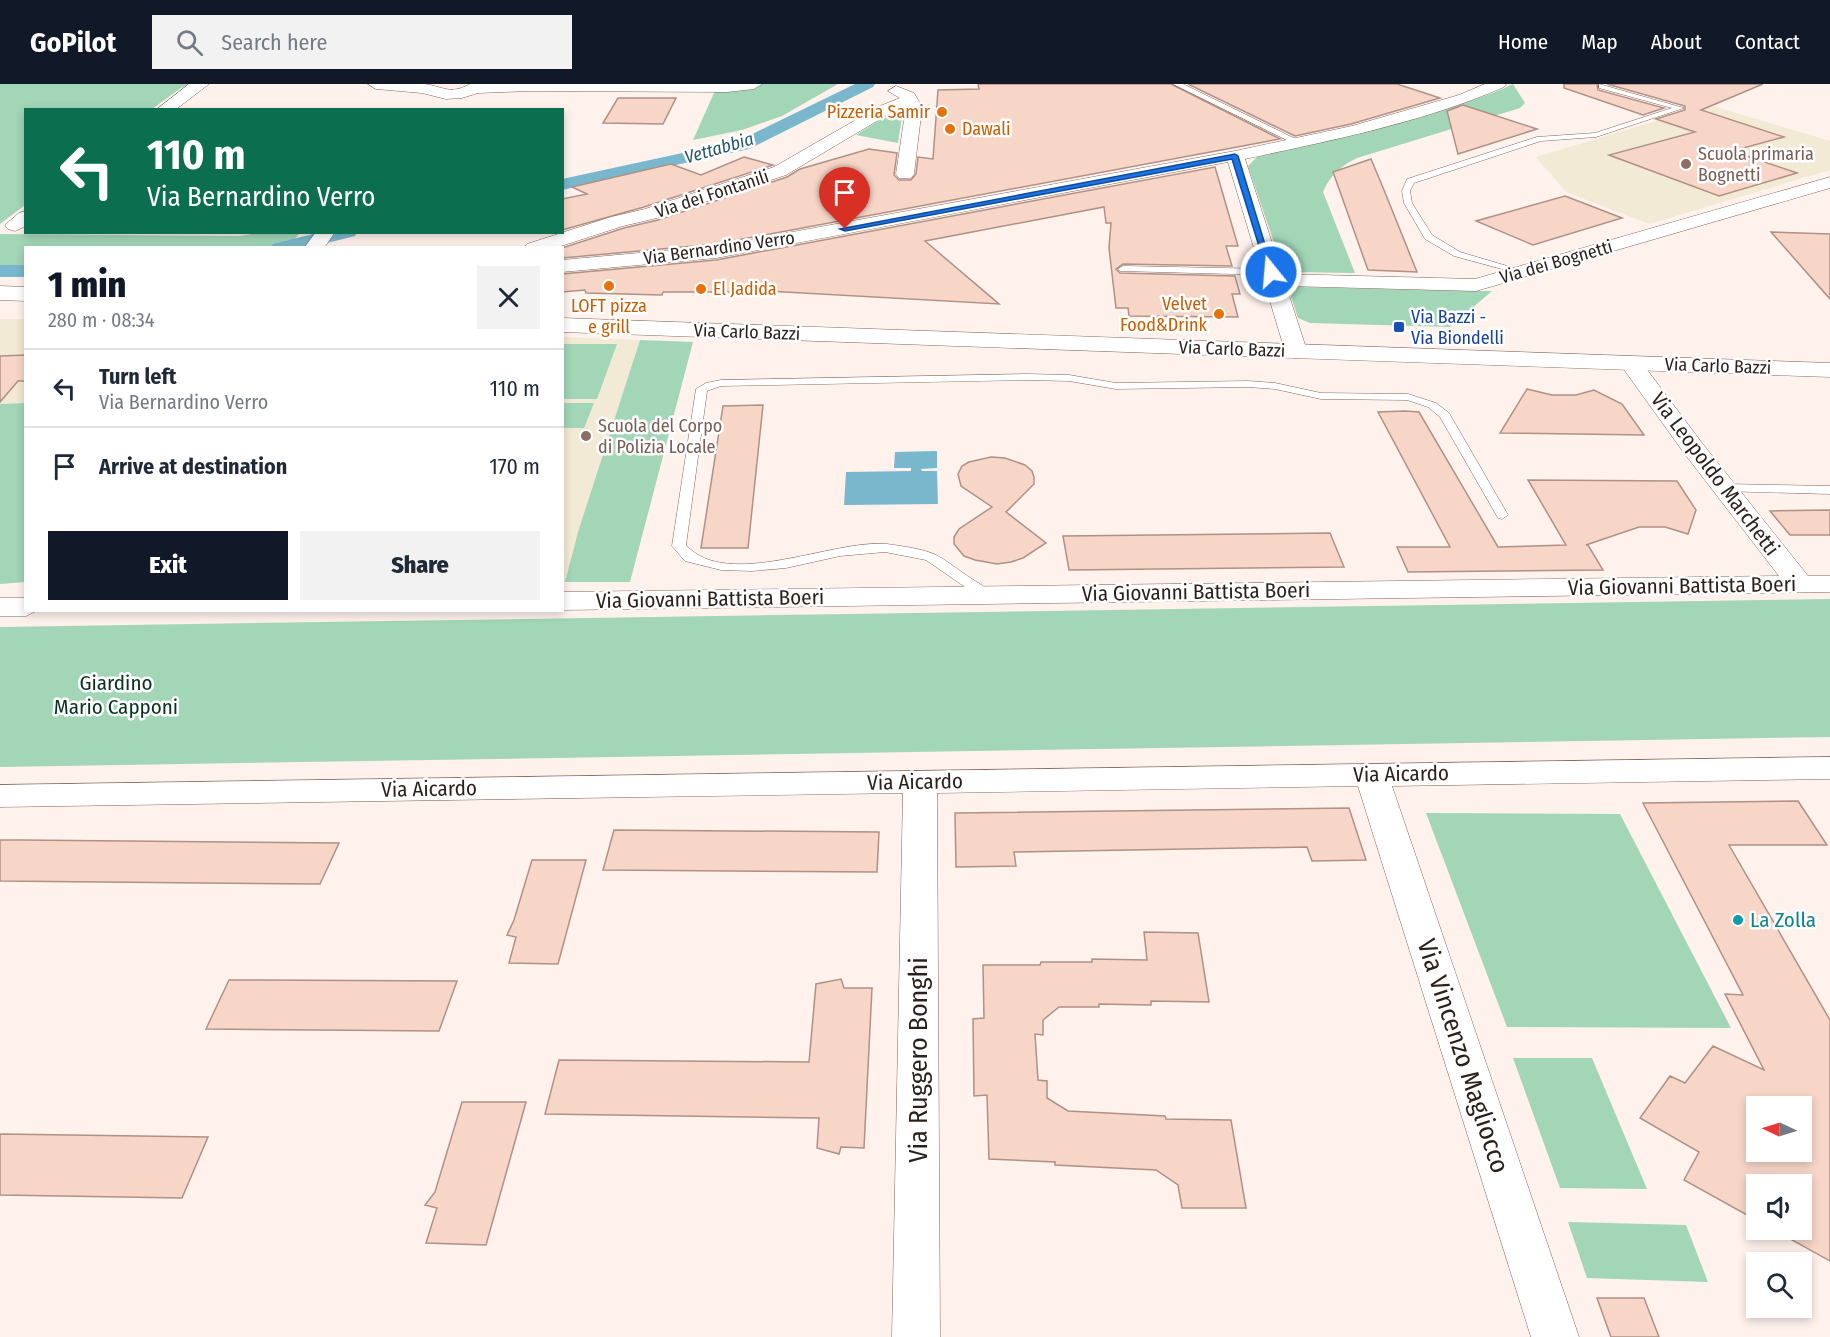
<!DOCTYPE html>
<html lang="en">
<head>
<meta charset="utf-8">
<style>
	body { margin:0; font-family:"Fira Sans Condensed",sans-serif; background:#f2f2f3; color:#1f2937; height:100vh; display:flex; flex-direction:column; font-size:22px; white-space:nowrap }
	* { box-sizing:border-box; margin:0 }
	p { font-size:20px; color:#747a83 }
	.icon { flex:none; width:33px; height:33px; fill:none; stroke:currentColor; stroke-width:2; stroke-linecap:round; stroke-linejoin:round }
	.map { position:relative; flex:1; overflow:hidden }
	.panel { position:absolute; left:24px; top:162px; width:540px; height:366px; display:flex; flex-direction:column; background:#fff; border-radius:0px; box-shadow:0 3px 9px #0003 }
	.panel>* { flex:none }
	.guide { position:absolute; left:24px; top:24px; width:540px; height:126px; border-radius:0px; box-shadow:0 3px 9px #0003; background:#0b6e4f; color:#fff; overflow:hidden }
	.needle { width:39px; rotate:274deg }
	.fabs { position:absolute; left:1746px; top:1012px; display:grid; gap:12px }
	.fabs a { display:grid; place-items:center; width:66px; height:66px; border-radius:0px; background:#fff; box-shadow:0 3px 9px #0003; font-size:30px }
	.pin { position:absolute; display:grid; place-items:center; width:51px; height:51px; color:#fff; margin:-62px -26px; border-radius:50% 50% 50% 0; rotate:-45deg; box-shadow:0 0 6px #0007 }
	.pin .icon { rotate:45deg }
	.me { position:absolute; width:66px; margin:-33px; rotate:343deg; stroke-linejoin:round; filter:drop-shadow(0 0 4px #0008) }
	.turn { display:flex; align-items:center; gap:21px; height:126px; padding:0 24px; font-size:27px }
	.turn .icon { width:78px; height:78px; stroke-width:2.5 }
	.turn b { display:block; font-size:42px; line-height:51px }
	.round { display:grid; place-items:center; flex:none; width:63px; height:63px; border-radius:0px; background:#f2f2f3 }
	.summary { display:flex; align-items:center; justify-content:space-between; height:102px; padding:0 24px }
	h1 { font-size:36px; font-weight:800; line-height:45px; color:#111827 }
	.primary-button { display:flex; gap:12px; margin-top:auto; padding:12px 24px }
	.primary-button a { flex:1; height:69px; border-radius:0px; background:#111827; color:#fff; font-size:24px; font-weight:800; line-height:69px; text-align:center }
	.primary-button a+a { background:#f2f2f3; color:#1f2937 }
	ul { padding:0; list-style:none }
	li { display:flex; align-items:center; gap:18px; height:78px; padding:0 24px; border-top:2px solid #e0e1e3 }
	li div { flex:1 }
	li b { display:block; font-size:22px }
	li em { font-style:normal }
	header { display:flex; align-items:center; gap:36px; box-sizing:border-box; height:84px; padding:0 30px; background:#111827; color:#fff }
	header strong { font-size:28px }
	nav { display:flex; gap:33px; margin-inline-start:auto; font-size:21px }
	.search { width:420px; height:54px; background:#f2f2f3; display:flex; align-items:center; gap:15px; box-sizing:border-box; padding:0 21px; border-radius:0px; color:#747a83; font-size:22px }
	.map>svg:first-child { display:block }
</style>
</head>
<body>
<header>
<strong>GoPilot</strong>
<div class="search"><svg class="icon" aria-label="search" viewBox="0 0 24 24"><circle cx="10" cy="10" r="6"/><path d="M15 15l6 6"/></svg>Search here</div>
<nav><a>Home</a><a>Map</a><a>About</a><a>Contact</a></nav>
</header>
<div class="map">
<svg width="1830" height="1253" viewBox="0 0 1830 1253">
	<rect width="100%" height="100%" fill="#fff1ec"/>
	<path fill="#f3ead5" d="M1709,21L1830,57V86L1649,140L1566,108L1536,73Z
		M0,235H25V319L0,320Z
		M563,253L640,256L578,448L565,498H563Z"/>
	<path fill="#a2d6b7" d="M0,0H190L181,4L152,25L26,26L25,121L0,140Z
		M718,0H838L782,32L742,46L693,56Z
		M1513,0L1525,19L1520,24L1357,74C1341,82 1330,91 1323,108L1355,189L1292,188L1283,185L1248,82L1259,71C1315,59 1370,45 1425,30C1455,21 1485,14 1513,0Z
		M897,25L903,26L898,59L856,51Z
		M257,149H300L292,158L266,163L26,164L25,184H0V150L239,152Z
		M1298,203L1468,207H1492L1450,243L1310,239L1298,234L1289,206Z
		M640,256L693,258L630,498H565L578,448Z
		M563,260H617L597,315H563Z
		M25,319V498L0,500V320Z
		M563,319H594L584,344H563Z
		M1830,515V653L0,683V543Z
		M1426,729L1620,730L1731,944L1507,943Z
		M1513,974H1592L1647,1105L1560,1104Z
		M1568,1138L1686,1141L1708,1198L1587,1194Z"/>
	<path fill="#79b7cd" d="M937,367V384L921,385L922,387H937L938,420L844,421L846,388L911,387V384H894L895,368Z"/>
	<g fill="none" stroke-linecap="round" stroke-linejoin="round">
		<path fill="#79b7cd" fill-rule="evenodd" d="M855,0H875L873,3L749,65L562,106V95L738,57Z
			M321,148H357L355,152L307,164H270L273,160Z
			M0,181H26V193H0Z"/>
	</g>
	<path fill="#f7d6c8" stroke="#af9185" stroke-width="1.5" fill-rule="evenodd" d="M978,0H1171L1280,55L716,160L562,174V164L624,144L658,136L787,93L800,85L869,65L897,69L894,91L899,96H911L916,90L918,73L933,75L938,6L979,5Z
		M1188,0H1397L1440,14L1351,40L1295,52Z
		M1564,0H1597L1598,6L1664,24L1643,31L1564,4Z
		M1607,0H1763L1701,26L1784,53L1732,67L1797,89L1719,112L1609,71L1695,48L1656,35L1685,26V22Z
		M618,14H676L663,40L603,39Z
		M1463,21L1537,45L1458,70L1447,27Z
		M744,73L773,81L644,123L562,146V115L587,110L572,103L671,80L701,91Z
		M1371,75L1384,106L1417,188L1368,186L1333,88Z
		M1215,83L1238,162H1226L1232,182L1123,180L1116,185L1120,189L1235,192L1240,210H1232L1238,233L1129,232L1128,224H1116L1109,164L1111,139H1106L1104,123L925,157L999,220L732,205L731,208H663L662,211L586,209L585,206L562,208V190L716,176Z
		M1565,112L1622,134L1533,161L1476,137Z
		M1771,148L1830,150V215Z
		M26,271V297H18L0,318V272Z
		M1527,305L1552,311H1576L1594,306L1622,320L1644,351L1500,349Z
		M763,321L748,464H701L723,322Z
		M1405,327L1419,328L1498,463L1566,461L1528,396L1677,397L1696,426L1688,450L1665,443H1639L1586,461H1588L1603,486L1408,488L1397,463H1450L1378,328Z
		M991,373L1005,374L1025,381L1032,387L1034,393V400L1006,428L1046,459L1023,474L1011,478L997,480L975,476L964,472L954,460V453L959,445L992,423L961,402L958,390L962,382L969,378Z
		M1830,426V451H1790L1770,427Z
		M1330,449L1344,483L1069,486L1063,452Z
		M1798,717L1827,761H1729L1830,936V1177L1774,1146H1802V1101H1756V1136L1684,1096L1699,1068L1640,1034L1670,992L1685,999L1713,962L1764,986L1725,910L1743,911L1643,719ZM1756,1023H1802V1068H1756Z
		M1349,724L1366,776L1312,777L1307,763L1014,768L1016,782L956,783L955,729Z
		M614,746L879,748L877,788L603,786Z
		M0,756H21L339,759L320,800L0,797Z
		M532,776H586L558,880L509,879L516,853L507,851L514,836Z
		M1144,848L1198,849L1209,918L1151,917V921L1099,920V923H1059L1043,936V951L1035,950L1038,996L1047,997V1014L1068,1027L1165,1032L1166,1035L1231,1036L1246,1124H1182L1178,1101L1156,1086L1055,1081V1078L989,1075L987,1011L974,1012L973,935L984,934L983,881H1040L1041,878H1092V875L1147,876Z
		M841,895L844,904H872L864,1064L841,1063L839,1070L817,1064L819,1034L545,1030L559,976L809,978L816,900Z
		M229,896L457,897L439,947L206,945Z
		M462,1018H526L486,1161L426,1159L437,1124L425,1121L435,1108Z
		M0,1050L208,1053L182,1114L0,1111Z
		M1597,1214H1644L1659,1253H1611Z"/>
	<g fill="none" stroke-linecap="round" stroke-linejoin="round">
		<defs>
			<path id="lane" d="M1173,0H1183L1304,59L1297,61Z
				M1599,0L1684,24L1596,53L1541,57L1414,99L1410,107L1412,119L1432,151L1460,168L1524,187V191L1454,172L1425,155L1404,119L1402,107L1407,95L1537,53L1595,49L1672,24L1599,4Z
				M1123,182L1271,185L1276,188L1271,191L1120,187L1118,185Z
				M1026,290L1069,291L1116,299L1248,297L1275,299L1321,309L1408,310L1436,319L1449,329L1508,431L1502,435L1498,434L1440,333L1428,323L1407,316L1321,315L1275,305L1248,303L1116,305L1069,297L1026,296L721,302L707,307L686,461C727,507 833,455 887,460C901,462 924,465 936,471C946,476 954,483 963,489C973,496 985,502 993,511L986,515L981,514L926,476L885,468L840,472L786,484L752,487L721,486L685,477L672,462L696,305L706,299L721,296Z
				M1724,400L1830,402V410L1720,407L1718,404L1720,401Z"/>
			<path id="street" d="M189,0H209L175,26H156Z
				M368,0C387,0 407,0 425,0C444,3 450,11 470,0H762L754,5L727,8L531,7L478,9L462,14L446,15L422,9L376,5Z
				M1485,0H1506L1504,3C1421,39 1332,56 1245,75L1282,190L1475,195L1830,93V104L1476,207L1286,202L1307,267L1304,272L1296,274L1288,272L1285,267L1228,78L716,174L562,188V176L716,162L1235,67L1352,42L1459,11Z
				M896,2L914,9L922,23L914,90L911,94H899L896,90L906,23L892,28L786,91L657,134L623,142L555,164H524L527,160L611,133L645,125L774,83L880,22L900,14L888,7Z
				M26,127V142L15,147L8,145L5,141L19,129Z
				M316,148H335L324,164H304Z
				M1631,273L1639,275L1702,359L1808,492H1830V508L562,526V508L1779,492L1684,369L1620,280L1623,275Z
				M0,514H26V526H38L26,532H0Z
				M1830,673V695L1392,702L1579,1253H1531L1358,702L937,709L940,1253H892L903,709L0,723V701Z"/>
			<path id="primary" d="M0,202L26,203V217L0,216Z
				M562,234L1830,279V293L562,248Z"/>
		</defs>
		<use href="#lane" stroke="#82665a" stroke-width="1"/>
		<use href="#street" stroke="#82665a" stroke-width="1"/>
		<use href="#primary" stroke="#82665a" stroke-width="1"/>
		<use href="#lane" fill="#fff" fill-rule="evenodd"/>
		<use href="#street" fill="#fff" fill-rule="evenodd"/>
		<use href="#primary" fill="#fff" fill-rule="evenodd"/>
	</g>
	<path fill="#1a73e8" stroke="#114b97" stroke-width="1.5" d="M1235,70L1238,72L1274,190L1267,188L1232,75L845,147L840,145Z"/>
	<g fill="#e8710a" stroke="#fff" stroke-width="2">
		<circle cx="942" cy="28" r="6"/>
		<circle cx="950" cy="45" r="6"/>
		<circle cx="609" cy="202" r="6"/>
		<circle cx="701" cy="205" r="6"/>
		<circle cx="1219" cy="230" r="6"/>
	</g>
	<g fill="#8d6e63" stroke="#fff" stroke-width="2">
		<circle cx="1686" cy="80" r="6"/>
		<circle cx="586" cy="352" r="6"/>
	</g>
	<rect fill="#1a4fb4" stroke="#fff" stroke-width="2" x="1393" y="237" width="12" height="12" rx="3"/>
	<circle fill="#0f9aa8" stroke="#fff" stroke-width="2" cx="1738" cy="836" r="6"/>
	<g text-anchor="middle" dominant-baseline="central" stroke-width="5" stroke-linejoin="round" paint-order="stroke">
		<g font-size="18" fill="#c56008" stroke="#fff" text-anchor="end">
			<text x="930" y="28">Pizzeria Samir</text>
			<text x="962" y="45" text-anchor="start">Dawali</text>
			<text x="713" y="205" text-anchor="start">El Jadida</text>
			<text x="1207" y="220">Velvet<tspan x="1207" dy="21">Food&amp;Drink</tspan></text>
			<text x="609" y="222" text-anchor="middle">LOFT pizza<tspan x="609" dy="21">e grill</tspan></text>
		</g>
		<g font-size="18" font-style="italic" fill="#245767" stroke="#fff">
			<text transform="translate(719 64) rotate(-16)">Vettabbia</text>
		</g>
		<g font-size="18" fill="#785e54" stroke="#fff" text-anchor="start">
			<text x="1698" y="70">Scuola primaria<tspan x="1698" dy="21">Bognetti</tspan></text>
			<text x="598" y="342">Scuola del Corpo<tspan x="598" dy="21">di Polizia Locale</tspan></text>
		</g>
		<g font-size="18" fill="#2b1f1b" stroke="#fff">
			<text transform="translate(712 110) rotate(-18)">Via dei Fontanili</text>
			<text transform="translate(719 164) rotate(-8)">Via Bernardino Verro</text>
			<text transform="translate(1556 178) rotate(-16)">Via dei Bognetti</text>
			<text transform="translate(747 248) rotate(2)">Via Carlo Bazzi</text>
			<text transform="translate(1232 265) rotate(2)">Via Carlo Bazzi</text>
			<text transform="translate(1718 282) rotate(2)">Via Carlo Bazzi</text>
		</g>
		<g font-size="18" fill="#164399" stroke="#fff" text-anchor="start">
			<text x="1411" y="233">Via Bazzi -<tspan x="1411" dy="21">Via Biondelli</tspan></text>
		</g>
		<g font-size="21" fill="#2b1f1b" stroke="#fff">
			<text transform="translate(1715 390) rotate(53)">Via Leopoldo Marchetti</text>
			<text transform="translate(1682 502) rotate(-1)">Via Giovanni Battista Boeri</text>
			<text transform="translate(1196 508) rotate(-1)">Via Giovanni Battista Boeri</text>
			<text transform="translate(710 515) rotate(-1)">Via Giovanni Battista Boeri</text>
			<text transform="translate(1401 690) rotate(-1)">Via Aicardo</text>
			<text transform="translate(915 698) rotate(-1)">Via Aicardo</text>
			<text transform="translate(429 705) rotate(-1)">Via Aicardo</text>
		</g>
		<g font-size="21" fill="#06321e" stroke="#fff">
			<text x="116" y="599">Giardino<tspan x="116" dy="24">Mario Capponi</tspan></text>
		</g>
		<g font-size="21" fill="#0d838f" stroke="#fff" text-anchor="start">
			<text x="1750" y="836">La Zolla</text>
		</g>
		<g font-size="26" fill="#2b1f1b" stroke="#fff">
			<text transform="translate(1463 972) rotate(72)">Via Vincenzo Magliocco</text>
			<text transform="translate(918 976) rotate(-90)">Via Ruggero Bonghi</text>
		</g>
	</g>
</svg>
<div class="fabs">
<a><svg class="needle" viewBox="-14 -14 28 28"><path d="M0-13l5 13h-10z" fill="#e53935"/><path d="M0 13l5-13h-10z" fill="#747a83"/></svg></a>
<a><svg class="icon" aria-label="sound" viewBox="0 0 24 24"><path d="M4 9h4l5-4v14l-5-4H4zM17 9q2 3 0 6"/></svg></a>
<a><svg class="icon" aria-label="search" viewBox="0 0 24 24"><circle cx="10" cy="10" r="6"/><path d="M15 15l6 6"/></svg></a>
</div>
<div class="pin" style="left:845px;top:145px;background:#d93025"><svg class="icon" aria-label="arrive" viewBox="0 0 24 24"><path d="M6 21V4h12l-3 4 3 4H6"/></svg></div>
<svg class="me" style="left:1271px;top:188px" viewBox="-20 -20 40 40"><circle r="17" fill="#1a73e8" stroke="#fff" stroke-width="3"/><path d="M0-11L8 9 0 5-8 9z" fill="#fff"/></svg>
<div class="guide">
<div class="turn"><svg class="icon" aria-label="left" viewBox="0 0 24 24"><path d="M17 20v-9H6M10 6l-5 5 5 5"/></svg><div><b>110 m</b>Via Bernardino Verro</div></div>
</div>
<section class="panel">
<div class="summary"><div><h1>1 min</h1><p>280 m · 08:34</p></div><a class="round"><svg class="icon" aria-label="close" viewBox="0 0 24 24"><path d="M6 6l12 12M18 6L6 18"/></svg></a></div>
<ul>
<li><svg class="icon" aria-label="left" viewBox="0 0 24 24"><path d="M17 20v-9H6M10 6l-5 5 5 5"/></svg><div><b>Turn left</b><p>Via Bernardino Verro</p></div><em>110 m</em></li>
<li><svg class="icon" aria-label="arrive" viewBox="0 0 24 24"><path d="M6 21V4h12l-3 4 3 4H6"/></svg><div><b>Arrive at destination</b></div><em>170 m</em></li>
</ul>
<div class="primary-button"><a>Exit</a><a>Share</a></div>
</section>
</div>
</body>
</html>
